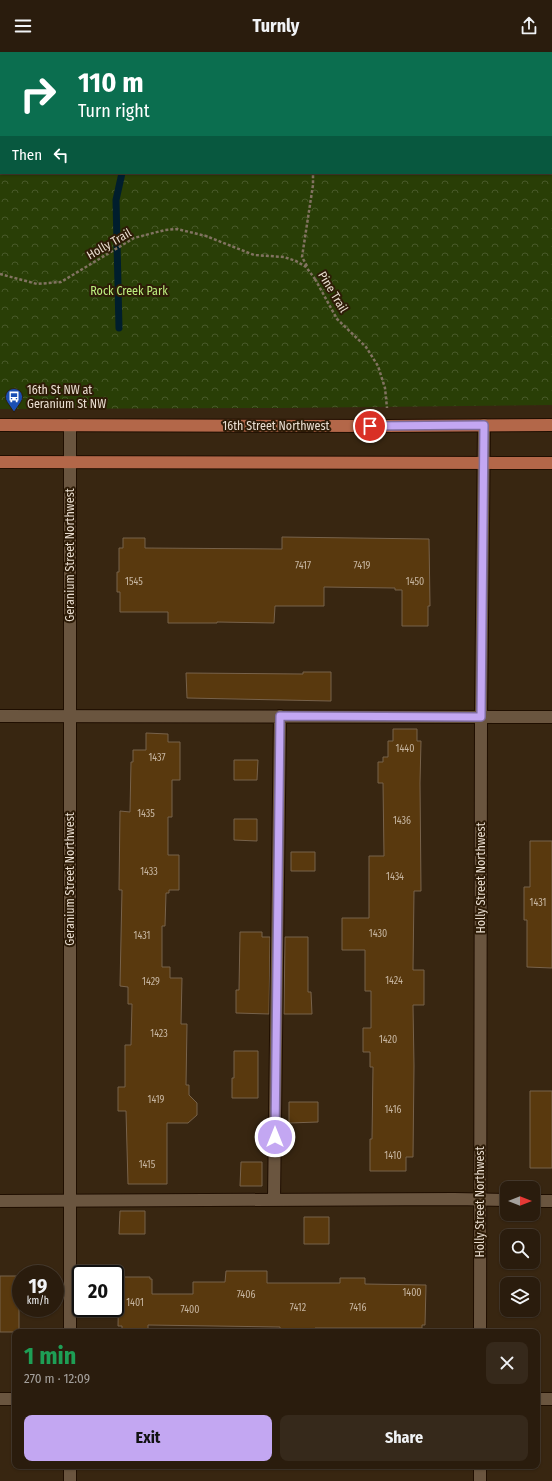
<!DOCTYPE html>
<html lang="en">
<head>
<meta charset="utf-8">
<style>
	body { margin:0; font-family:"Fira Sans Condensed",sans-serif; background:#36291b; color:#f1f3f6; height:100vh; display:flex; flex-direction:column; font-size:15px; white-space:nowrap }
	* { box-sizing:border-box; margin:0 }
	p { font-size:13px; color:#a5a19d }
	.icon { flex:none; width:22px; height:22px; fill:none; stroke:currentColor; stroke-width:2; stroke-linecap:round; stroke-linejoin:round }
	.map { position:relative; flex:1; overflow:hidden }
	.side { position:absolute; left:12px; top:1277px; width:528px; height:140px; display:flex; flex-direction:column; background:#2a1c0d; border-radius:8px; box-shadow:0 1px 3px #0004,0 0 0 1px #463a2e }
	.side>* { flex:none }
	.guide { position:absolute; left:0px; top:0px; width:552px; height:122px; box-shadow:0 1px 3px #0004,0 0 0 1px #463a2e; background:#0b6e4f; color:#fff; overflow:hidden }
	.needle { width:26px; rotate:90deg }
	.fabs { position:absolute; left:500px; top:1129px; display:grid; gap:8px }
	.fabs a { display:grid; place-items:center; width:40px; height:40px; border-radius:8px; background:#2a1c0d; box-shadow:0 1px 3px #0004,0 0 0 1px #463a2e; font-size:20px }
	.speed { position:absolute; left:12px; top:1213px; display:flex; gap:8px; font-size:20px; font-weight:700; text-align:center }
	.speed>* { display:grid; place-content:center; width:52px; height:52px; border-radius:50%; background:#2a1c0d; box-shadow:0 1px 3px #0004,0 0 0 1px #463a2e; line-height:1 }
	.speed small { font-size:10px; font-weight:400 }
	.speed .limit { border:2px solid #111; border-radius:6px; background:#fff; color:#111 }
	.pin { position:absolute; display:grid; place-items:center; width:34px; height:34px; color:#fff; margin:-17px; border:2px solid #fff; border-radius:50%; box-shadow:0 1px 4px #0007 }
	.me { position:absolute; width:44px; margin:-22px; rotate:0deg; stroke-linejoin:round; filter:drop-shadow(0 0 3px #0008) }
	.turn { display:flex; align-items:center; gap:14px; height:84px; padding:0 12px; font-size:18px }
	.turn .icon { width:52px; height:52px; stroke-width:2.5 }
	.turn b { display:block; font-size:28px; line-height:34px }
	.then { display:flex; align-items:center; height:38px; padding:0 12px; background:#0003; gap:8px; font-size:15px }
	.round { display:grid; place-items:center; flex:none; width:42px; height:42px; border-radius:8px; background:#36291b }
	.headline { display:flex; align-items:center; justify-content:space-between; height:68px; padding:0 12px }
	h1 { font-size:24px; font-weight:700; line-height:30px; color:#1e9e55 }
	.primary-button { display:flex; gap:8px; margin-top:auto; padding:8px 12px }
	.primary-button a { flex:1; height:46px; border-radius:8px; background:#c3a7f2; color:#111; font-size:16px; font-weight:700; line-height:46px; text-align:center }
	.primary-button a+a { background:#36291b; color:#f1f3f6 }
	header { display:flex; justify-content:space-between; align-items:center; height:52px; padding:0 12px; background:#2a1c0d; font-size:18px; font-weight:700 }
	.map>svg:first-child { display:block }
</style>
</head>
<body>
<header><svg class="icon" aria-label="menu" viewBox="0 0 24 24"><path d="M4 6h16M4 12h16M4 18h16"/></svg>Turnly<svg class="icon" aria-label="share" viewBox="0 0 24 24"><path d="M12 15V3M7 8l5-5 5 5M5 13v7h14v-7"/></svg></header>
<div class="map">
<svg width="552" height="1429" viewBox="0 0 552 1429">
	<defs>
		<pattern id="park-crowns" width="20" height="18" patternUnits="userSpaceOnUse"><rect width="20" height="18" fill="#293e06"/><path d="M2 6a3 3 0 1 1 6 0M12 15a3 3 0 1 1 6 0" fill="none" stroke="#485929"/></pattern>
	</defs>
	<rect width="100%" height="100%" fill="#382611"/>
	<path fill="url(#park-crowns)" fill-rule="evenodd" d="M0,0H552V353L281,356L0,357ZM1,1H551V121H1Z"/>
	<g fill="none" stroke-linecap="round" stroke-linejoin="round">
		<path stroke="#001e2d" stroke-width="7" d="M134,0V1
			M119,276L116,148L122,121"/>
	</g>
	<path fill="#59390e" stroke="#77624b" d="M282,485L429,487L430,554H428V574H402V538H395V536L324,535V554H275L274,571L217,570V571H168V560H120V540H117V520H119V496H123V486H145V496L282,497Z
		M303,620H331V649L187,646L186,621L303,622Z
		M393,677H417V689H421L420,731L421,839H414L413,918H424V953H413L414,1014L413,1105H406V1119H370V1087H372L373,1015H370V1000H363V976H371V939H365V898H342V866H369V804H384L383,731H378V710H383V705H388V689H393Z
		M146,681L168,682V690H180V728H172V765H168V803H179V838H169V841H166L165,874H162V915H170V926H182L181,972H187L186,1033H189V1043L197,1051V1063L188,1071H167V1132H128L126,1059H118V1035H125V993H131L132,952H128V935L120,934L122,838H119L120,759L130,760L131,710H133V698H146Z
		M234,708H258L257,728H234Z
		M234,767H257V789L234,788Z
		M530,789H552V916L527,915V868H524V835H530Z
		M291,800H315V819H291Z
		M240,880H262V885H270L269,962L236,961V938H239Z
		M285,885H308V940H311L312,962H284Z
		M234,999H258V1046H232V1026H234Z
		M530,1039H552V1116H530Z
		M289,1050H318V1070L289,1071Z
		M241,1110H262V1134H240Z
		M120,1159H145V1182H119Z
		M304,1165H329V1192H304Z
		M226,1219H267V1231H340V1226H365V1232L426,1233L425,1273H422V1276H315V1278H280V1275L148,1273V1280H122V1274H118L119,1228H121V1225H150V1227H152V1242H193V1230H225Z
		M0,1224H19V1280H0Z"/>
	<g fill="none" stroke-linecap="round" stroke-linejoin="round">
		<defs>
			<path id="lane" d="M0,664L552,665
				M274,1148L280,664
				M0,1149L454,1147L507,1148
				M533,1149H552"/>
			<path id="street" d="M70,373V1280
				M480,1280L481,665L484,373
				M70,1414V1429
				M480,1414V1429"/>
			<path id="secondary" d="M0,1347H15
				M537,1347H552"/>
			<path id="primary" d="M0,373L386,374L552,373
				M0,410L552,411"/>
		</defs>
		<use href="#lane" stroke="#1f0e00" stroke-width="14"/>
		<use href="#street" stroke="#1f0e00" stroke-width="14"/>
		<use href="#secondary" stroke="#1f0e00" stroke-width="14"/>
		<use href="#primary" stroke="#1f0e00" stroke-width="14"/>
		<path stroke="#827361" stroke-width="2.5" stroke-dasharray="3 2" stroke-linecap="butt" d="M303,0V1
			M307,214L302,205L313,133V121
			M0,222L37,232L61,230L134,186L165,178L177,177L206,184L254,203L284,205L296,209L306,215L315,227
			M315,227L337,267L366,295L378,314L385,336L387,356"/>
		<use href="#lane" stroke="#6a553f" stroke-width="12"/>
		<use href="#street" stroke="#6a553f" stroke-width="12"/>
		<use href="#secondary" stroke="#6a553f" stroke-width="12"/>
		<use href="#primary" stroke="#b36749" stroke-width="12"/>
	</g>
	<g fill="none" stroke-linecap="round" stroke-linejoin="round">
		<defs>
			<path id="route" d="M275,1085L280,664L481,665L484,373L370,374"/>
		</defs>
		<use href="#route" stroke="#7f6d9d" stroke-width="10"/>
		<use href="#route" stroke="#c3a7f2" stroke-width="7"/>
	</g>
	<defs>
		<symbol id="bus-pin" viewBox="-11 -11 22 30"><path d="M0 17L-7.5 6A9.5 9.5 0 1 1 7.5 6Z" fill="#1a4fb4" stroke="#2e1c07"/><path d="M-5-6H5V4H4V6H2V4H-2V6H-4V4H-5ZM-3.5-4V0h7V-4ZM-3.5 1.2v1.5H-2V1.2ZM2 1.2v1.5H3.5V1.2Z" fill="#fff"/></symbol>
	</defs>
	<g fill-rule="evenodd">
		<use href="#bus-pin" x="4" y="335" width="20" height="27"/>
	</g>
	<g text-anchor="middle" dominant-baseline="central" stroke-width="4" stroke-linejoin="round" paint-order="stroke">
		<g font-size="10" fill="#c6b5a0">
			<text x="303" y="514">7417</text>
			<text x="362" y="514">7419</text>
			<text x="134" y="530">1545</text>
			<text x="415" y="530">1450</text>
			<text x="405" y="697">1440</text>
			<text x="157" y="706">1437</text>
			<text x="146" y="762">1435</text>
			<text x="402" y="769">1436</text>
			<text x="149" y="820">1433</text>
			<text x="395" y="825">1434</text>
			<text x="538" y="851">1431</text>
			<text x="378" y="882">1430</text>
			<text x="142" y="884">1431</text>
			<text x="394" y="929">1424</text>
			<text x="151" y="930">1429</text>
			<text x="159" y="982">1423</text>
			<text x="388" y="988">1420</text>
			<text x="156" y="1048">1419</text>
			<text x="393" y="1058">1416</text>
			<text x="393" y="1104">1410</text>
			<text x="147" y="1113">1415</text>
			<text x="412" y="1241">1400</text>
			<text x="246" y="1243">7406</text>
			<text x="135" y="1251">1401</text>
			<text x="298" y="1256">7412</text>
			<text x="358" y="1256">7416</text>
			<text x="190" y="1258">7400</text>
		</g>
		<g font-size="12" fill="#eaded1" stroke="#2e1c07">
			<text transform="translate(109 192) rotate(-30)">Holly Trail</text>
			<text transform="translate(333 240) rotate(59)">Pine Trail</text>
			<text x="276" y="374">16th Street Northwest</text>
			<text transform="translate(70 503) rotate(-90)">Geranium Street Northwest</text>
			<text transform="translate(481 826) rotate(-90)">Holly Street Northwest</text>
			<text transform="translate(70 827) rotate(-90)">Geranium Street Northwest</text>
			<text transform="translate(480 1150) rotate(-90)">Holly Street Northwest</text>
		</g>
		<g font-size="12" fill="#bdef7f" stroke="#2e1c07">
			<text x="129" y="239">Rock Creek Park</text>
		</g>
		<g font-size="12" fill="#eaded1" stroke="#2e1c07" text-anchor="start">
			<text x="27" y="338">16th St NW at<tspan x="27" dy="14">Geranium St NW</tspan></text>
		</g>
	</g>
</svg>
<div class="fabs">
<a><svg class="needle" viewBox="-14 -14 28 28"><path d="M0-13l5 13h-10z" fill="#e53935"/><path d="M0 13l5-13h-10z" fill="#a5a19d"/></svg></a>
<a><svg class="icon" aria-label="search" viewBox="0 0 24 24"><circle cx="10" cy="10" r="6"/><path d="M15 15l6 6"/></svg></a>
<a><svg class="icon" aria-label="layers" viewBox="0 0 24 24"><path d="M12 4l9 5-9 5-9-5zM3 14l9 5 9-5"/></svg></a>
</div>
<div class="speed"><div>19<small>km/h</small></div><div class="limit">20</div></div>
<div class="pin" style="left:370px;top:374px;background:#d93025"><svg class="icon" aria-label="arrive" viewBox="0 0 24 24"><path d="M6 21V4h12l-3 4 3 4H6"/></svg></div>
<svg class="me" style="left:275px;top:1085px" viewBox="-20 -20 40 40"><circle r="17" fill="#c3a7f2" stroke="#fff" stroke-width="3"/><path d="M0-11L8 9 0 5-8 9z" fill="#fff"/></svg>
<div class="guide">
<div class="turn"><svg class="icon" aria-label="right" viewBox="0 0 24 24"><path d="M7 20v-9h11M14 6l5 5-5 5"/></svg><div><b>110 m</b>Turn right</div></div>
<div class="then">Then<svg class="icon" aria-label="left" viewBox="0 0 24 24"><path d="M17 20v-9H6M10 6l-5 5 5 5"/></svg></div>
</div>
<section class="side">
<div class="headline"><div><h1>1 min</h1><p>270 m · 12:09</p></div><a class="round"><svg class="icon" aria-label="close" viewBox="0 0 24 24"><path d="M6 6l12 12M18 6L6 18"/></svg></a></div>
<div class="primary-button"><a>Exit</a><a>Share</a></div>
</section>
</div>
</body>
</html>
